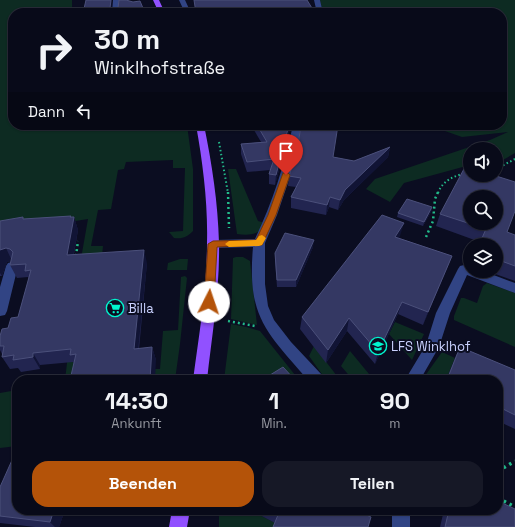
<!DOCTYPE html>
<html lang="de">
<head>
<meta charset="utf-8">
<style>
	body { margin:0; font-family:"Space Grotesk",sans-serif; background:#161826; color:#f1f3f6; height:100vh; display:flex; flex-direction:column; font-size:15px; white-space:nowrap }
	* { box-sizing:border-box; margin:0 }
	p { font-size:13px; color:#989aa2 }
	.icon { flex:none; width:22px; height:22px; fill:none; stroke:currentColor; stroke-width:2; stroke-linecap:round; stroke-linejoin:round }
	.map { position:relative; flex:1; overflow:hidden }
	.panel { position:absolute; left:12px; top:375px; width:491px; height:140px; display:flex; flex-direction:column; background:#080a19; border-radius:16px; box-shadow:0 1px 3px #0004,0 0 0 1px #292b38 }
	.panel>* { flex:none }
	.banner { position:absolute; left:8px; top:8px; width:499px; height:122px; border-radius:16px; box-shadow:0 1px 3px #0004,0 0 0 1px #292b38; background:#080a19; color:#f1f3f6; overflow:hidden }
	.fabs { position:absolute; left:463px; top:142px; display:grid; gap:8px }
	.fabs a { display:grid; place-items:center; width:40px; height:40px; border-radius:50%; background:#080a19; box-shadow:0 1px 3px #0004,0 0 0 1px #292b38; font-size:20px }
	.pin { position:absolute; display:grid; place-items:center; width:34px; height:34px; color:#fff; margin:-41px -17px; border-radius:50% 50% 50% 0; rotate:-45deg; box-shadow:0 0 4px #0007 }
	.pin .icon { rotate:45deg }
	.me { position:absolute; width:44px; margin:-22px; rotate:4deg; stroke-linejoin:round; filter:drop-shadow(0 0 3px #0008) }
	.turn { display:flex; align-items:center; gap:14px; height:84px; padding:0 20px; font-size:18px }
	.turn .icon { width:52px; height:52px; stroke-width:2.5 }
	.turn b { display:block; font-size:28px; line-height:34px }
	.then { display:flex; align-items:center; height:38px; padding:0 20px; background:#0003; gap:8px; font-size:15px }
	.eta { display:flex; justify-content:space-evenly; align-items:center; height:68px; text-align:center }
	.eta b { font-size:24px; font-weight:700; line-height:28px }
	.primary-button { display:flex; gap:8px; margin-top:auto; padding:8px 20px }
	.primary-button a { flex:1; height:46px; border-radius:16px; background:#b45309; color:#fff; font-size:16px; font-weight:700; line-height:46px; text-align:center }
	.primary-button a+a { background:#161826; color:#f1f3f6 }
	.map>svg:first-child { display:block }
</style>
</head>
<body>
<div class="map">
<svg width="515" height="527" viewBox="0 0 515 527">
	<rect width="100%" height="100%" fill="#0b0d21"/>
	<path fill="#0d2b22" d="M0,0H72V13H13V125H187L193,169V231C187,237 183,239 174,238L169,232L183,231L185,168H173V160L126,162L124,169L118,170L111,209L98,210L91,246H103L101,266L79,380H65L76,287L88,219L0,233Z
		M320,0H515V153L496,164V149H470V165L404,183L390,202L366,189L375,179L490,140L508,132L462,137L428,125H502V13H323Z
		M228,169H236L258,221L265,223C260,235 249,236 237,234Z
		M236,257H243L250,261L257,325L231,319L233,258Z
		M180,259H188L187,270H167L168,263Z
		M185,276L187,278L180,344L175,380H154L155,369H160L163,331L178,330L181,277Z
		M487,283L515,293V347L454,320V316L461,298H464L477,303L483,286Z
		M395,322L424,334L412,360L389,334Z
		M231,324L246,327L260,331L299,380H224Z
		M314,346L340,380H326L309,356Z
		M350,351L369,374L366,380H353L341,366Z
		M442,352L455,358L446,380H422Z
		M17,390V446L0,448V393Z
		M219,510H250L283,527H219Z"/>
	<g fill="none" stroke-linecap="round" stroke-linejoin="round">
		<path stroke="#22bb8a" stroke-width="2" stroke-dasharray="1.5 2.5" stroke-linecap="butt" d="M219,142L228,193
			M496,169L515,159
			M438,193C443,179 457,175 470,172"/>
		<path stroke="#22bb8a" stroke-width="2.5" stroke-dasharray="2 3" stroke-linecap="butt" d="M228,192L229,228
			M426,237L433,221L435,199L438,192
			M76,256L78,241
			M228,321L255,326"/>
		<path stroke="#22bb8a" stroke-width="3.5" stroke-dasharray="2.5 4" stroke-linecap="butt" d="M498,471L515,461
			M498,498L515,507"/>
		<path fill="#314484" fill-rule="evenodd" d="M113,0H119L118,13H112Z
			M179,0H185L191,13H185Z
			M314,0H320L323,13H317Z
			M293,125H301L295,162L277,215L265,243V284L268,306L274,320L291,342L322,375L324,380H308C265,331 247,316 253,247L213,248L209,247L207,244L209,241L213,240L255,239C273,201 284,166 293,125Z
			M12,262L16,263L18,266L7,311L5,315L0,316V287L6,266L8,263Z
			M464,265L470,266V271H483L515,283V293L467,275L450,313L439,347L420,380H405L426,345L436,313L458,269L460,266Z
			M392,510H410V527H392Z"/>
		<path fill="#9151ff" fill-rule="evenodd" d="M153,0H159L165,13H159Z
			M196,125H204C212,164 218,203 219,243C220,289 212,335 207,380H193C199,335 207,289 207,243C208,204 203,164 196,125Z
			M172,510H190L187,527H169Z"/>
	</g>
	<path fill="#222550" d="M251,125H291L275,185L269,184V174L270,170L247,172L241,154V144L261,142Z
		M390,147L388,157L344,200L338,210L329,207L326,215L291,208V197L296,187L288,186L289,176L297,152L333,157L354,161Z
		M432,207L431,212L423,226L397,217L398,213Z
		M440,214L515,235V281L487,271H496V245H479L480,242L436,226Z
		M71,216V217H74L78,230L74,254L147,263L139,349L152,347L156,360L74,363L73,362L40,365V369L21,372L18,368L10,369L2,357V354L0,350V336L8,328L18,317L29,279L28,277L17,278L10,265L11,261L7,262L2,276H0V221Z
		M400,236L399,238L452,256L423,325L398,314L375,364L347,331L326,363L300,329L302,317Z
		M313,247L296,287H277L275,261V253Z
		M460,347L515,370V429L498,421V380H446L455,358Z
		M0,487L65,510L59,527H35L0,523Z
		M250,510H360L275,523Z
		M444,510H498L515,527H440Z"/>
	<path fill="#111435" d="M111,0H112L111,13L110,8Z
		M289,125H291L275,185L276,175Z
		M390,147L388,157L344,200L338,210L340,200L345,190Z
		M330,197L329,207L326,215L327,205Z
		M432,207L431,212L423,226L424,222Z
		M71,216L73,222L74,217L78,230L71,268L67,255Z
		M404,223L400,236L392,250L395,237Z
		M314,240L313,247L296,287V280Z
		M6,248L12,261L7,262L2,276L0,273V250Z
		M144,250L147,263L137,361L134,349Z
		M452,256L447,269L423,325L428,312Z
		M402,302L398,314L375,364L378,352Z
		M349,318L347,331L326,363L328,350Z
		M152,347L156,360L155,380H150Z
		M33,353L40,365V369L33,357Z
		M54,510H65L59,527H55L50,522Z"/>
	<path fill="#343863" stroke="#4b507b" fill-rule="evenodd" d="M86,0H111L110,8H118L119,0H126L133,2L140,1L145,13H83Z
		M194,0H307L315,13H196Z
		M257,125H289L276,175L269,174L274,159L247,162L241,144L267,142Z
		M301,125H338L333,157L354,161L390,147L345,190L340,200L330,197L327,205L291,197L301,178L289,176L297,152Z
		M465,167L470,168V175H493L515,182V211L507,232L515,235V266L496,259V245H479L486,229L440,214ZM470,197H496V223H470Z
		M407,199L432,207L424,222L398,213Z
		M382,215L404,223L395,237L452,256L428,312L402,302L378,352L349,318L328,350L302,317Z
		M71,216L70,217H74L67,255L144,250L134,349L152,347L150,380H70L76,354L70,355L71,349L33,353V357L13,360L14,355L2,357L4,346H0V336L2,329L8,328L11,318L18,317L31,270L25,271L26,264L10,265L13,252L10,249L6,248L0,250V221L23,217V219Z
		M285,233L314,240L296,280H277L275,253Z
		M460,347L515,370V415L501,408L498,416V380H447Z
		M283,367L295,380H262Z
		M17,449V510H54L50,522L0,516V487Z
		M498,501L515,509V527H445L449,510H498Z
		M267,510H360V512L371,517L368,527H273L278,515Z"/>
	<path fill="#b45309" stroke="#753606" d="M283,173H288L290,175L276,215L262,245L217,247L214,302L212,305H205L204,302L208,244L213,241L256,240L268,215Z"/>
	<path fill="#f59e0b" d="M262,235L266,238L262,245L259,246L229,247L225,244L229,241L256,240L259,236Z"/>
	<defs>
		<symbol id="supermarket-ring" viewBox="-11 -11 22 22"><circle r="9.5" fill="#0b0d21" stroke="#00f5ce" stroke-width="1.5"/><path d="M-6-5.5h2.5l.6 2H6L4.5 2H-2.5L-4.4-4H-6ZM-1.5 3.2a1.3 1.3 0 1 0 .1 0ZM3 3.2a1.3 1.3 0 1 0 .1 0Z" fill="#00f5ce"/></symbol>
		<symbol id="school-ring" viewBox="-11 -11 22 22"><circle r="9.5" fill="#0b0d21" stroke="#00f5ce" stroke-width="1.5"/><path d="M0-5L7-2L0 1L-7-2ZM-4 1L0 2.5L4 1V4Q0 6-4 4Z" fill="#00f5ce"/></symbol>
	</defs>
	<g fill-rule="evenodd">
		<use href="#supermarket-ring" x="105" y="298" width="20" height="20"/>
		<use href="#school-ring" x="368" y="336" width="20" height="20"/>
	</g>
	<g text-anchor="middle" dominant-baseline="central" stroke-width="4" stroke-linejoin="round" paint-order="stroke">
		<g font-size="13" fill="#cad2ff" stroke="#0b0d21" text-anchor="start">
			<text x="128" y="308">Billa</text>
			<text x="391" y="346">LFS Winklhof</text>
		</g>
	</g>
</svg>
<div class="fabs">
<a><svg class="icon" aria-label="sound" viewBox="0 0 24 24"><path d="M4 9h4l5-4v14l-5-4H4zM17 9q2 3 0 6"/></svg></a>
<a><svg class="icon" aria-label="search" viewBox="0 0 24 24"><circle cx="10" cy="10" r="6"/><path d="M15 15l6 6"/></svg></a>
<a><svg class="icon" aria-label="layers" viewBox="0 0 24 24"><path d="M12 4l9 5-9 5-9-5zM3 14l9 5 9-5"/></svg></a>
</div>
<div class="pin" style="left:286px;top:175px;background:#d93025"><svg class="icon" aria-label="arrive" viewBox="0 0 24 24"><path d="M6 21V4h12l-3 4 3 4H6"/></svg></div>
<svg class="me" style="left:209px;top:302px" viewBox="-20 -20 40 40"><circle r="19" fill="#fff"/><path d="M0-13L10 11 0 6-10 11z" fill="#b45309"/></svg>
<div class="banner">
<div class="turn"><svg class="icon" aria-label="right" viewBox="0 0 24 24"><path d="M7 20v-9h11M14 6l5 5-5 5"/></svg><div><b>30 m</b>Winklhofstraße</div></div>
<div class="then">Dann<svg class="icon" aria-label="left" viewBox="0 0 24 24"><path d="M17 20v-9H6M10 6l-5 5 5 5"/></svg></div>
</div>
<section class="panel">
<div class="eta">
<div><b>14:30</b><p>Ankunft</p></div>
<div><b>1</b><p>Min.</p></div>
<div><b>90</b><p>m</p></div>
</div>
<div class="primary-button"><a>Beenden</a><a>Teilen</a></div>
</section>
</div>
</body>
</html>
